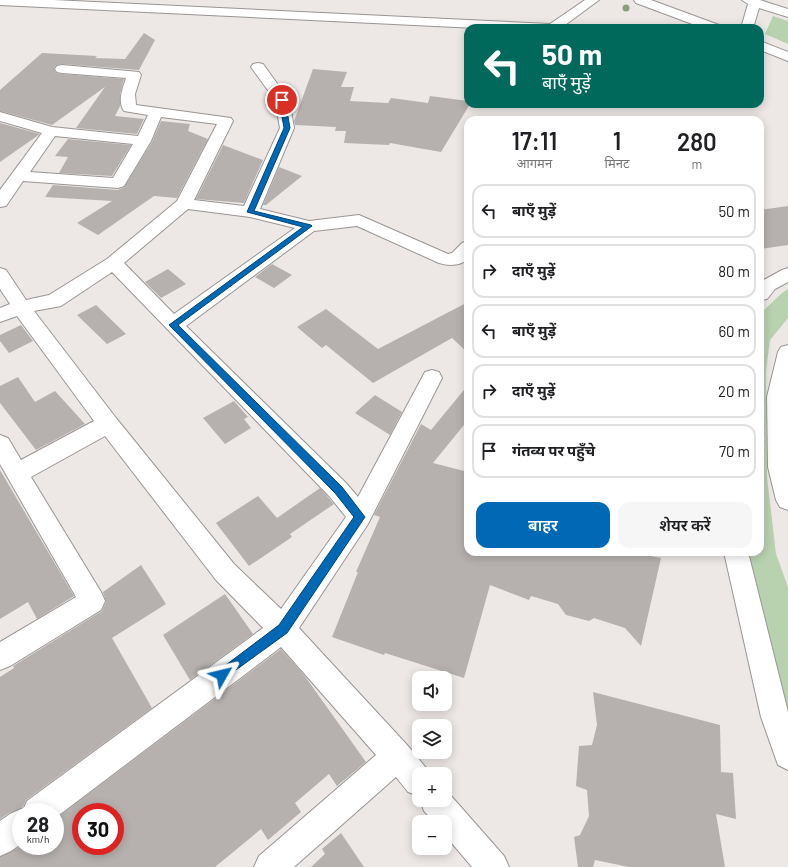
<!DOCTYPE html>
<html lang="hi">
<head>
<meta charset="utf-8">
<style>
	body { margin:0; font-family:Barlow,"Noto Sans Devanagari",sans-serif; background:#f6f6f6; color:#202124; height:100vh; display:flex; flex-direction:column; font-size:15px; white-space:nowrap }
	* { box-sizing:border-box; margin:0 }
	p { font-size:13px; color:#757577 }
	.icon { flex:none; width:22px; height:22px; fill:none; stroke:currentColor; stroke-width:2; stroke-linecap:round; stroke-linejoin:round }
	.map { position:relative; flex:1; overflow:hidden }
	.details { position:absolute; left:464px; top:116px; width:300px; height:440px; display:flex; flex-direction:column; background:#fff; border-radius:12px; box-shadow:0 2px 10px #0003 }
	.details>* { flex:none }
	.banner { position:absolute; left:464px; top:24px; width:300px; height:84px; border-radius:12px; box-shadow:0 2px 10px #0003; background:#00695c; color:#fff; overflow:hidden }
	.buttons { position:absolute; left:412px; top:671px; display:grid; gap:8px }
	.buttons a { display:grid; place-items:center; width:40px; height:40px; border-radius:8px; background:#fff; box-shadow:0 2px 10px #0003; font-size:20px }
	.speed { position:absolute; left:12px; top:803px; display:flex; gap:8px; font-size:20px; font-weight:700; text-align:center }
	.speed>* { display:grid; place-content:center; width:52px; height:52px; border-radius:50%; background:#fff; box-shadow:0 2px 10px #0003; line-height:1 }
	.speed small { font-size:10px; font-weight:400 }
	.speed .limit { border:6px solid #d22; background:#fff; color:#111 }
	.pin { position:absolute; display:grid; place-items:center; width:34px; height:34px; color:#fff; margin:-17px; border:2px solid #fff; border-radius:50%; box-shadow:0 1px 4px #0007 }
	.me { position:absolute; width:44px; margin:-22px; rotate:53deg; stroke-linejoin:round; filter:drop-shadow(0 0 3px #0008) }
	.turn { display:flex; align-items:center; gap:14px; height:84px; padding:0 12px; font-size:18px }
	.turn .icon { width:52px; height:52px; stroke-width:2.5 }
	.turn b { display:block; font-size:28px; line-height:34px }
	.eta { display:flex; justify-content:space-evenly; align-items:center; height:68px; text-align:center }
	.eta b { font-size:24px; font-weight:600; line-height:28px }
	.cta { display:flex; gap:8px; margin-top:auto; padding:8px 12px }
	.cta a { flex:1; height:46px; border-radius:12px; background:#0068b4; color:#fff; font-size:16px; font-weight:600; line-height:46px; text-align:center }
	.cta a+a { background:#f6f6f6; color:#202124 }
	ul { padding:0; list-style:none }
	li { display:flex; align-items:center; gap:12px; height:54px; margin:0 8px 6px; padding:0 4px; border:2px solid #e0e0e0; border-radius:12px }
	li div { flex:1 }
	li b { display:block; font-size:15px }
	li em { font-style:normal }
	.map>svg:first-child { display:block }
</style>
</head>
<body>
<div class="map">
<svg width="788" height="867" viewBox="0 0 788 867">
	<rect width="100%" height="100%" fill="#ede8e5"/>
	<path fill="#b8d1af" d="M773,16L788,21V44L765,34Z
		M788,289V318L770,340L766,371L767,477L776,554L788,587V710L778,685L744,552H760V314L782,293Z"/>
	<path fill="#b6b1af" fill-rule="evenodd" d="M144,33L155,40L139,70L62,64L57,65L54,68L56,73L62,74L124,79L120,94V106L115,116L144,119L137,134L76,128L105,87L52,125L0,111V90L42,53L97,56L95,58L125,59Z
		M313,69L347,72L341,87H354L350,101L388,103L391,98L428,103L430,96L468,101V104H470L441,152L390,143L389,145L344,143L346,131H335L336,127L295,125L294,121Z
		M161,121L190,124L188,131L208,139L177,198L154,196L98,235L77,223L112,201L45,197L53,185L118,190L124,187L152,142Z
		M0,123L40,134L0,162Z
		M68,139L131,145L112,176L59,173L68,157L55,156Z
		M223,145L263,160L244,203L196,199Z
		M279,167L302,176L266,205H263Z
		M788,206V245L760,249V210Z
		M272,264L292,275L274,288L255,277Z
		M168,269L186,284L161,298L145,282Z
		M468,302V353L452,338L373,383L326,345L322,348L297,327L326,309L378,349Z
		M96,305L126,334L107,344L77,315Z
		M21,325L33,341L9,353L0,341V335Z
		M18,377L35,402L55,391L85,424L36,450L0,403V386Z
		M468,385V420L433,463L468,472V552H652L651,556L661,558L641,646L625,628L594,618L589,621L566,615L558,604L531,596L529,600L490,585L464,678L385,653L384,655L332,637L358,572H356L380,517L374,515L421,424L431,430Z
		M375,395L402,412L390,435L355,413Z
		M234,401L248,417L244,419L251,428L225,444L203,418Z
		M0,470L74,596L37,619L28,602L0,619Z
		M320,488L334,504L290,534L292,537L249,566L216,523L258,496L277,518Z
		M141,565L166,604L112,638L152,708L26,800L22,808L9,813L0,819V677L14,668L13,666L102,611L106,602L103,592Z
		M225,594L253,634L190,680L163,635Z
		M281,649L304,675L366,762L337,786L329,774L295,803L301,812L268,840L261,829L215,867H0V857L21,846H55V819ZM81,812H115V846H81Z
		M593,692L720,725L721,772L733,773L736,819L716,814L725,867H629L595,860L593,867H578L574,837L580,835L589,816L587,790L576,786L579,746L592,745L597,725Z
		M341,833L364,867H311L325,854L322,849Z"/>
	<g fill="none" stroke-linecap="round" stroke-linejoin="round">
		<defs>
			<path id="minor" d="M0,0H53L550,24L585,0H599L561,28H476L0,5Z
				M634,0H651L719,25L721,28H703L636,3Z
				M742,0H760L788,9V17L759,8L753,28H741L748,4Z
				M760,41L788,52V61L760,50Z
				M258,63L263,64L289,100L294,128L260,209L309,221L359,215L448,254L452,253L462,243L468,241V259C460,266 449,266 439,263L357,226L314,231L186,326L346,483L358,497L425,372L432,370L439,372L442,378L368,524L299,628L408,746L431,774H419V796L408,792L396,777L294,867H254L259,856L376,755L281,647L55,818V812H21V844L11,851L0,856V821L10,814L21,809L23,810L27,801L263,628L216,580L105,436L31,477L101,592L105,601L101,610L10,666L0,670V642L76,597L0,464V435L8,438L21,460L94,421L17,316L0,322V308L10,304L0,289V268L6,270L26,300L49,295L107,259L177,201L217,124L161,117L151,141L124,186L118,188L23,181L6,206L0,207V190L42,133L0,121V112L52,127L138,136L148,115L124,111C117,101 123,88 126,78L62,73L57,72L55,69L57,66L62,65L139,72L141,75L135,94L136,105L231,118L233,121L194,200L244,206L280,128L275,100L251,67L253,64ZM55,136L133,144L113,178L30,172ZM188,209L250,217L295,228L174,314L124,263ZM112,272L330,497L346,517L281,609L234,564L116,418L34,311L61,306Z
				M788,268V282L775,289L767,299L760,300V282L782,270Z
				M788,345V510L780,507L776,500L768,467L767,397L778,352L781,347Z
				M724,552H748L788,712V770L778,765L761,717Z
				M445,789L504,856L509,867H472L445,835V822H434L424,811L420,800H445Z"/>
		</defs>
		<use href="#minor" stroke="#9a9593" stroke-width="2"/>
		<use href="#minor" fill="#fff" fill-rule="evenodd"/>
	</g>
	<circle fill="#899e7c" cx="626" cy="8" r="3.5"/>
	<path fill="#0068b4" stroke="#004475" d="M282,98L285,100L290,128L254,211L311,225L312,226L178,325L342,487L365,517L287,633L222,680L218,679L216,675L218,671L279,625L354,517L335,493L169,325L303,227L247,212L284,128L279,100Z"/>
</svg>
<div class="buttons">
<a><svg class="icon" aria-label="sound" viewBox="0 0 24 24"><path d="M4 9h4l5-4v14l-5-4H4zM17 9q2 3 0 6"/></svg></a>
<a><svg class="icon" aria-label="layers" viewBox="0 0 24 24"><path d="M12 4l9 5-9 5-9-5zM3 14l9 5 9-5"/></svg></a>
<a>+</a>
<a>−</a>
</div>
<div class="speed"><div>28<small>km/h</small></div><div class="limit">30</div></div>
<div class="pin" style="left:282px;top:100px;background:#d93025"><svg class="icon" aria-label="arrive" viewBox="0 0 24 24"><path d="M6 21V4h12l-3 4 3 4H6"/></svg></div>
<svg class="me" style="left:222px;top:675px" viewBox="-20 -20 40 40"><path d="M0-17L14 15 0 8-14 15z" fill="#0068b4" stroke="#fff" stroke-width="4"/></svg>
<div class="banner">
<div class="turn"><svg class="icon" aria-label="left" viewBox="0 0 24 24"><path d="M17 20v-9H6M10 6l-5 5 5 5"/></svg><div><b>50 m</b>बाएँ मुड़ें</div></div>
</div>
<section class="details">
<div class="eta">
<div><b>17:11</b><p>आगमन</p></div>
<div><b>1</b><p>मिनट</p></div>
<div><b>280</b><p>m</p></div>
</div>
<ul>
<li><svg class="icon" aria-label="left" viewBox="0 0 24 24"><path d="M17 20v-9H6M10 6l-5 5 5 5"/></svg><div><b>बाएँ मुड़ें</b></div><em>50 m</em></li>
<li><svg class="icon" aria-label="right" viewBox="0 0 24 24"><path d="M7 20v-9h11M14 6l5 5-5 5"/></svg><div><b>दाएँ मुड़ें</b></div><em>80 m</em></li>
<li><svg class="icon" aria-label="left" viewBox="0 0 24 24"><path d="M17 20v-9H6M10 6l-5 5 5 5"/></svg><div><b>बाएँ मुड़ें</b></div><em>60 m</em></li>
<li><svg class="icon" aria-label="right" viewBox="0 0 24 24"><path d="M7 20v-9h11M14 6l5 5-5 5"/></svg><div><b>दाएँ मुड़ें</b></div><em>20 m</em></li>
<li><svg class="icon" aria-label="arrive" viewBox="0 0 24 24"><path d="M6 21V4h12l-3 4 3 4H6"/></svg><div><b>गंतव्य पर पहुँचे</b></div><em>70 m</em></li>
</ul>
<div class="cta"><a>बाहर</a><a>शेयर करें</a></div>
</section>
</div>
</body>
</html>
